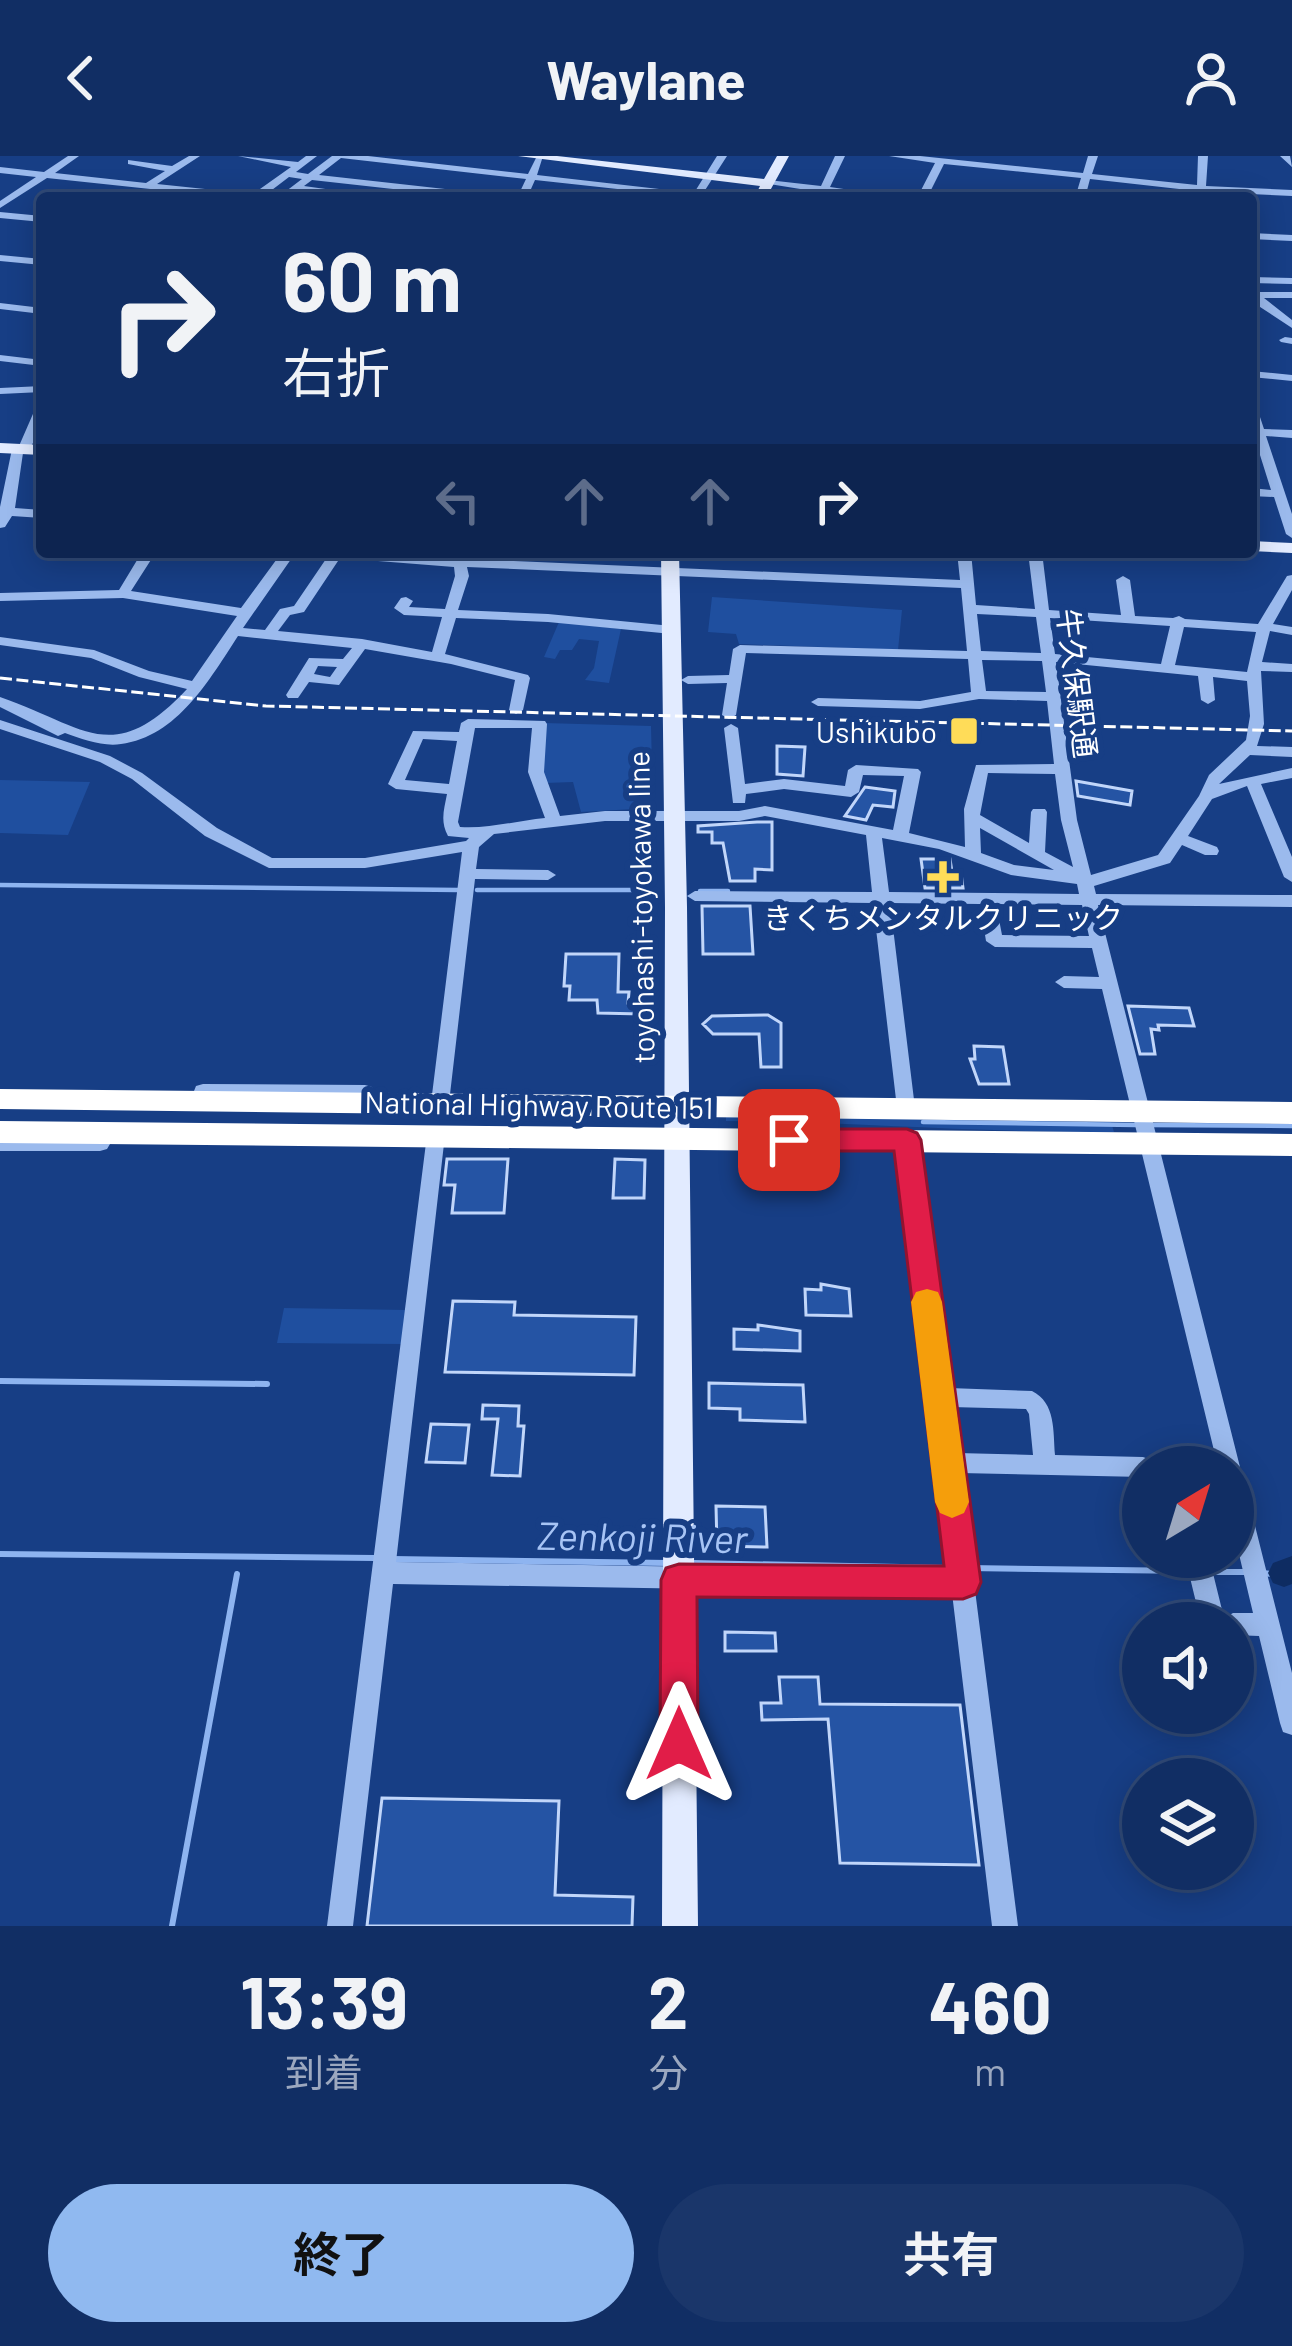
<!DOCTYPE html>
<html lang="ja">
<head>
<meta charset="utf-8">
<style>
	body { margin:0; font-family:Barlow,"Noto Sans JP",sans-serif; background:#1a366a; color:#f1f3f6; height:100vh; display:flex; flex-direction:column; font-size:45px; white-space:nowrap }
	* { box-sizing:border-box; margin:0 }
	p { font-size:39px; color:#9ca8bf }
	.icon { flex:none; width:66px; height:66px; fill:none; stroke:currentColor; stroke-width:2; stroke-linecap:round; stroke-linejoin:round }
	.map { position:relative; height:1770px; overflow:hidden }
	.drawer { display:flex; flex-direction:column; background:#112e64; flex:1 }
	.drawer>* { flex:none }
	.banner { position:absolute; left:36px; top:36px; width:1221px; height:366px; border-radius:12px; box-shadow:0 6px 30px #0003,0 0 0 3px #304a78; background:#112e64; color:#f1f3f6; overflow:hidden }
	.needle { width:78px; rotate:38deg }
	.controls { position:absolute; left:1122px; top:1290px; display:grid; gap:24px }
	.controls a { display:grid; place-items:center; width:132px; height:132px; border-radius:50%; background:#112e64; box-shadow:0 6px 30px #0003,0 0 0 3px #304a78; font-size:60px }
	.pin { position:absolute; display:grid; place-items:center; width:102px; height:102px; color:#fff; margin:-51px; border-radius:24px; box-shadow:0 6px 18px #0006 }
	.me { position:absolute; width:132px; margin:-66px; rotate:0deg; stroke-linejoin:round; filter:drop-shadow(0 0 9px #0008) }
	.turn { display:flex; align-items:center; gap:42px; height:252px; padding:0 48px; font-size:54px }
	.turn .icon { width:156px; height:156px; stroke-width:2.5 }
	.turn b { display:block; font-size:84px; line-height:102px }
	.lanes { display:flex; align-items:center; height:114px; padding:0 48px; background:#0003; justify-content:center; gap:60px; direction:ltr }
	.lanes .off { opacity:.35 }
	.eta { display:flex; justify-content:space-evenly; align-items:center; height:204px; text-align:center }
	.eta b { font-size:72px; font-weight:700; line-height:84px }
	.button { display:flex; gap:24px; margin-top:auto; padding:24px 48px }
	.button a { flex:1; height:138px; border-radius:72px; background:#90b9f0; color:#111; font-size:48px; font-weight:700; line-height:138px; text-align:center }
	.button a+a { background:#1a366a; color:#f1f3f6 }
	header { display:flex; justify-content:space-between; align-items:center; height:156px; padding:0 48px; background:#112e64; font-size:54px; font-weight:700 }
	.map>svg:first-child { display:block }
</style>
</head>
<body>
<header><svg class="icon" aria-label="back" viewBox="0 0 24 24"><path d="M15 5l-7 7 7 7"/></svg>Waylane<svg class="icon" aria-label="person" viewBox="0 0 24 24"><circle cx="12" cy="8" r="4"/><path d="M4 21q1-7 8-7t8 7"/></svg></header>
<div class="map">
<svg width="1292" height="1770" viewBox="0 0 1292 1770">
	<rect width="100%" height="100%" fill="#173e85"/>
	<path fill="#1f4f9f" d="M712,441L902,454L898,494L739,488L736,478L708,476Z
		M559,466L621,473L609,527L585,524L594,512L599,485L579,483L572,494H560L555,503L544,501Z
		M544,567L651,570L653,652L581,656L573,626L545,627L540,616Z
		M0,624L90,626L68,679L0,677Z
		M726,955L1111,966L1114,976C985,977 856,966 726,965Z
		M284,1152L407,1154L402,1188L277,1187Z"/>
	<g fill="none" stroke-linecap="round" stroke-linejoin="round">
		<path stroke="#8eb4f0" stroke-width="4.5" d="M0,729L458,734
			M477,734H654
			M700,735H728
			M923,966L1136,969
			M1148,969L1292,970"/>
		<path stroke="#8eb4f0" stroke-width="6" d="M0,1225L267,1228
			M0,1398L375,1402
			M392,1403L669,1407
			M692,1407L951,1412
			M968,1412L1191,1415
			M1208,1416H1245
			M1262,1417L1292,1420
			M172,1770L237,1418"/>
		<path fill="#0e2c62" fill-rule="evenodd" d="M1292,1400V1428L1284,1431L1273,1427L1268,1417L1273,1407Z"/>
	</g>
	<path fill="#2554a4" stroke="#c1d6fa" stroke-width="3" d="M777,590L805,591L803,620L777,618Z
		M1076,625L1132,635L1130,649L1078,640Z
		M865,631L895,635L893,651L873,649L866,664L845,660Z
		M757,666H772V714L755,713V725H730L723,687H712V676H698V670Z
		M921,703H950L952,716L961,717L963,732H925Z
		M702,750H750L753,798H703Z
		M566,798H619L618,836H629L628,847H641V858L598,857L597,844H569L570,830H564Z
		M1128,850L1189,852L1194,870L1158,869L1159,874L1151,873L1155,898H1140Z
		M768,859L781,867V911H761L759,878H713L703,868L712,860Z
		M974,890L1003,891L1009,928H979L970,903H975Z
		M447,1003H508L504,1057H452L455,1029H444Z
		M615,1003L645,1004L644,1042H613Z
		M821,1128L849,1133L851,1160L806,1159L805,1133L821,1134Z
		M453,1145L515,1146L514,1159L636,1161L634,1219L445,1216Z
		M758,1169L800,1175V1195L734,1193V1173L758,1174Z
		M709,1227L803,1229L805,1266L740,1264V1253L709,1252Z
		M483,1249L519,1250L518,1270H524L520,1320L492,1319L498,1263H482Z
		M431,1268L469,1269L465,1307L426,1306Z
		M716,1350L765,1351L767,1391L717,1390Z
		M725,1476L775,1477L776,1495H725Z
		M779,1521H818L820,1548L960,1549L979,1709L840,1707L828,1563L762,1564L761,1547H781Z
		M382,1642L559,1645L555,1739L633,1741L632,1770H367Z"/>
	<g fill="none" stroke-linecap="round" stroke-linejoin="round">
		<path fill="#9bbaed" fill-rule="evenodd" d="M68,0H79L55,17L146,27L165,15L128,8V4L172,10L189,0H200L157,28L253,38L291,11L238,0L298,6L306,0H317L296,16L308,18L332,0H368L528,18L537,0H543L537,19L694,37L717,0H727L700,42L535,24L527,42H517L526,23L341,2L319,19L499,39L504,42H474L312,24L304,30L390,42H359L297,35L288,42H277L302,23L289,21L264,40L267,42H235L47,22L0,52V45L36,21L0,17V11L44,16Z
			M835,0H845L830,31L905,42L828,37L822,42L817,39L819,36L763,27L768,24L821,30Z
			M889,0H920L1083,17L1088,0H1098L1092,18L1197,29L1198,0H1208L1206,30L1292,34V40L1206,36V42H1196L1197,35L1090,23L1085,42H1075L1081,22L944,8L927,42H917L935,7Z
			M1280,0H1290L1292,11Z
			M0,56L42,60V66L0,62Z
			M1251,77L1292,79V85L1251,83Z
			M0,99L42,103V109L0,105Z
			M1251,121L1292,122V128L1251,127Z
			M1257,136H1292V142H1264L1292,164V172L1257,149L1252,139Z
			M0,147L42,152V158L0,153Z
			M1285,181L1292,182V188L1281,186L1279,184Z
			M0,199L42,204V210L0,205Z
			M1251,215L1292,219V225L1251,221Z
			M42,230V236L0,238V232Z
			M42,247C42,264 38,289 23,297L15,352L42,354V362L12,360L5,371L0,372V351L12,293L19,290L36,251Z
			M1251,248L1257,252L1264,273L1292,274V282L1266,280L1292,358V382L1286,378L1274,341L1251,340V332L1271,334L1254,280H1251Z
			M142,396H156L131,435L241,452L282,396H296L243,472L265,474L280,453L294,450L328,400L317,396L453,403L451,396H465L466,403L960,424L957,396H971L976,449L1035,453L1028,396H1042L1049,454L1121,459L1116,424L1123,420L1130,424L1135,460L1173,462L1179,460L1185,463L1258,468L1287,420L1292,419V434L1273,468L1292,471V479L1270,475L1262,506L1292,508V516L1261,515L1264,568L1257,590L1292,591V601L1250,599L1219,628L1292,612V622L1261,628L1292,701V726L1284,721L1247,630L1212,643L1188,680L1217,691L1219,695L1217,699H1205L1182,689L1170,707L1094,730L1096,738L1292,739V751L1098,749L1240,1311L1237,1317L1244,1326L1292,1517V1579L1283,1576L1280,1567L1259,1480L1233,1479V1467H1201L1185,1401H1209L1224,1462L1233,1457H1253L1233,1373V1311H1218L1102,833L1064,832L1055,826L1064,820L1099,821L1092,792L995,791L986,785L980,748L890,747L915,952L913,957H899L897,952L873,747L695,745L687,740L695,735L872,736L866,679L765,660L739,665H605L494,678L479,691L476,713L548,714L556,719L548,724L475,723L449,947L447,952H433L431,947L462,696L365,712H269L205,680L132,623L100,606L0,573V564L110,600L142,617L217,672L272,702H365L466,685L469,682L448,680C440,665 444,654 447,638L396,633L388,628L413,575L459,576L461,567L468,563L545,565L547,568L544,616L560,660L605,655H739L765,650L893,674L904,620L863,619L859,636L851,641L784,633L746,638L745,647H733L724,572L731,568L738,572L745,628L784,623L845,630L848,614L856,609L918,613L921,616L909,677L965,691L964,653L976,609L1054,608L1047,545L979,543L920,553L818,550L811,546L818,542L920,545L971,536L968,503L746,497L736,559L729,563L722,559L727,527L688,528L681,524L688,520L729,519L733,493L740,489L967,495L961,432L467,411L469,420L458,454L548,458L672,470L679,474L672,478L548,466L456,462L445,498L528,519L530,522L523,554L516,558L509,554L515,524L451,508L365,493L339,529L309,526L298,542H288L286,539L309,502L343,503L352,492L238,480C210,523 177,581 121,588C103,591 82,583 65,577L58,580L0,551V541C85,570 112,613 187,533L139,521L91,502L0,489V481L94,494L149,515L192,525L237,460L123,442L0,445V437L119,434ZM340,402L454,411L455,420L445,453L409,451L413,445L406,441L401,442L394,452L404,459L442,461L432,496L362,483L278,475L290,459L304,456ZM977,458L1036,461L1041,497L981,495ZM1050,462L1170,470L1161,508L1055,498ZM1184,471L1256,476L1247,516L1175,509ZM982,504L1042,505L1046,536L986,535ZM1056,506L1198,520L1201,544L1208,548L1215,544L1213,521L1247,525L1250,560L1246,584L1209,619L1199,640L1158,699L1091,719L1077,664ZM318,510L337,511L330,521L314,518ZM475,572H532L528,616L545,662C516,665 487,673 460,671L458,666ZM423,583L457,585L449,628L405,624ZM988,617L1055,618L1061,664L1073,711L1045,696L1047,656L1045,653H1033L1031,656L1029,687L980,659ZM980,672L1054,714L1014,709L981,697ZM882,682L939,693L1011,719L1077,728L1079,738L889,736ZM996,748L1082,749L1089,780L1002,779Z
			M203,928L365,929L372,931L380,946L378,951H364L360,943L203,942L196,940L194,935L196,930Z
			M436,972L443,974L445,979L396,1406L949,1415L898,984L900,979H914L949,1232L1032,1235C1056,1247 1053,1275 1055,1299L1143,1301L1151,1304L1154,1311H1143V1321L960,1317L1018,1770H992L952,1437L393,1428L353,1770H327L427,979L429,974ZM951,1251L1026,1253L1029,1258L1033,1299L957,1297Z
			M0,981H100L107,983L110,988L107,993L100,995H0Z"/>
		<path fill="#e2ebff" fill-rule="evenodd" d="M518,0H557L764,23L777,0H789L766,42L755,40L760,30Z
			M0,287L42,289V299L0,297Z
			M1251,385L1292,387V397L1251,395Z
			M661,396H679L687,751L698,1770H662L665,751Z"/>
		<path fill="#fff" fill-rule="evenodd" d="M0,933L1292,946V968L0,953Z
			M0,965L1292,978V1000L0,987Z"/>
		<path stroke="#fff" stroke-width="3" stroke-dasharray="12 4.5" stroke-linecap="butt" d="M0,522L266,550L1292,575"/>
	</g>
	<path fill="#e11d48" stroke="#92132f" stroke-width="3" d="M789,973H907L917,977L921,984L981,1426L976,1438L963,1443L697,1441L698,1588L693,1601L679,1607L666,1601L660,1588L661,1424L666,1412L679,1408L944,1410L894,995H789L779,992L775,984L779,976Z"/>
	<path fill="#f59e0b" d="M927,1133L938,1136L942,1146L969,1346L964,1357L952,1362L940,1357L935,1346L911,1146L916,1136Z"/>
	<g fill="#ffdc58" stroke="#173e85" stroke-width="4.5">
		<rect x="949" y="560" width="30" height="30" rx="6"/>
		<path d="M937 703h12v12h12v12h-12v12h-12v-12h-12v-12h12z"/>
	</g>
	<g text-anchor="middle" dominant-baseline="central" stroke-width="12" stroke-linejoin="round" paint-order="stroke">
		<g font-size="30" fill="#fff" stroke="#173e85">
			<text transform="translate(1078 527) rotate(83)">牛久保駅通</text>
			<text transform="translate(640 751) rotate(-91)">toyohashi-toyokawa line</text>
			<text transform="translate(539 948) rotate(1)">National Highway Route 151</text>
		</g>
		<g font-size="30" fill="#fff" stroke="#173e85" text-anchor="end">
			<text x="937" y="575">Ushikubo</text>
			<text x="943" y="761" text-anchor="middle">きくちメンタルクリニック</text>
		</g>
		<g font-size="39" font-style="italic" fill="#a7c4f5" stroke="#173e85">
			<text transform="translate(642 1380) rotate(1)">Zenkoji River</text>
		</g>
	</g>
</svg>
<div class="controls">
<a><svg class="needle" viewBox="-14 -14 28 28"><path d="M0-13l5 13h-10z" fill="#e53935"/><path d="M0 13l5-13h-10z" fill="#9ca8bf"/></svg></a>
<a><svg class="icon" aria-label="sound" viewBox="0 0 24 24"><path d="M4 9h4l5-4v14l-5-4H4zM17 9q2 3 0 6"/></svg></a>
<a><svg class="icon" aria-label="layers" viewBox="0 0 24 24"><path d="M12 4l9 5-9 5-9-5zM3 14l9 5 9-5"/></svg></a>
</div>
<div class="pin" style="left:789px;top:984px;background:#d93025"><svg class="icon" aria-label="arrive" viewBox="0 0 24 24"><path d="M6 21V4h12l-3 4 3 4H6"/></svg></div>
<svg class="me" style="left:679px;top:1588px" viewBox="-20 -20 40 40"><path d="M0-17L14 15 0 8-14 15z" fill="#e11d48" stroke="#fff" stroke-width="4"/></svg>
<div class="banner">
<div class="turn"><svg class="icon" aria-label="right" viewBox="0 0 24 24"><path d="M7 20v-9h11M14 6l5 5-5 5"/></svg><div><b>60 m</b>右折</div></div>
<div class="lanes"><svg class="icon off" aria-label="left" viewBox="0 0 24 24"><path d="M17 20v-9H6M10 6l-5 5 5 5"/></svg><svg class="icon off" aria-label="ahead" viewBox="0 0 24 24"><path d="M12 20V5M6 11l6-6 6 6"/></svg><svg class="icon off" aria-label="ahead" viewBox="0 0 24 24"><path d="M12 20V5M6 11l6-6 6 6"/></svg><svg class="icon" aria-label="right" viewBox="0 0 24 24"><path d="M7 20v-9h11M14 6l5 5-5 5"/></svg></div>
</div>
</div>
<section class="drawer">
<div class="eta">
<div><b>13:39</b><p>到着</p></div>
<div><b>2</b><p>分</p></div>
<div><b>460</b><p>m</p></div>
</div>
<div class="button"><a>終了</a><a>共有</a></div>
</section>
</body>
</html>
